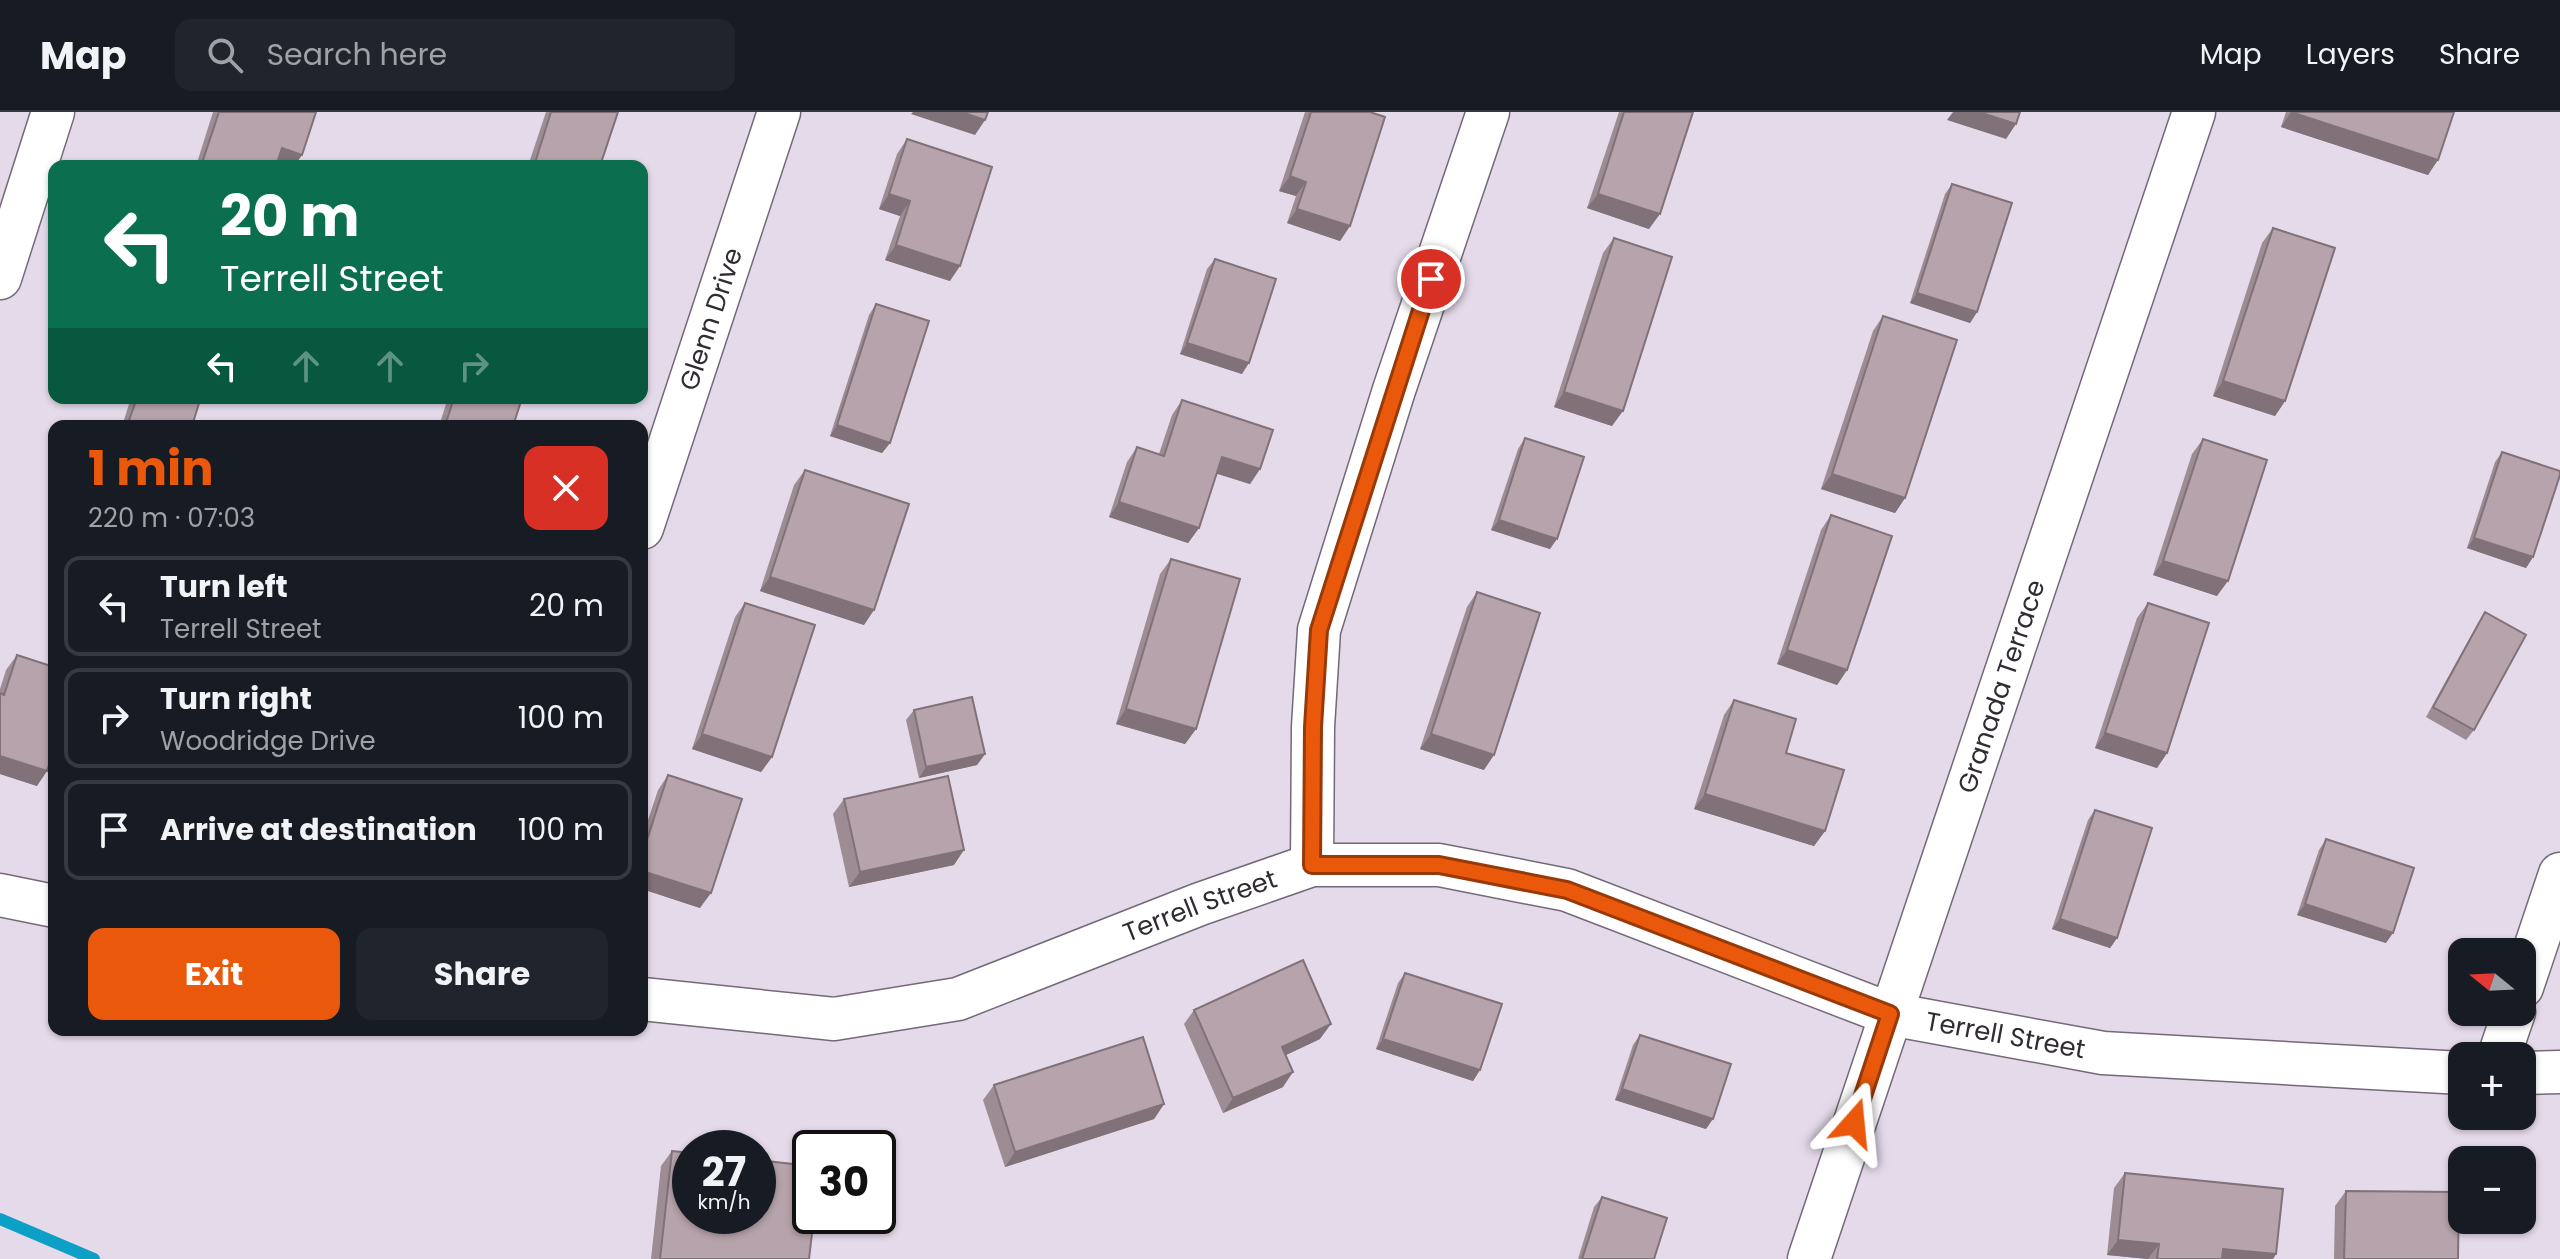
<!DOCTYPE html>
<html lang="en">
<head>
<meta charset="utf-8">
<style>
	body { margin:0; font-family:Poppins,sans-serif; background:#20242c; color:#f1f3f6; height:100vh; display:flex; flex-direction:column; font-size:30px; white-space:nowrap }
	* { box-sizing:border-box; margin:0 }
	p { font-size:26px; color:#9ea1a6 }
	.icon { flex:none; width:44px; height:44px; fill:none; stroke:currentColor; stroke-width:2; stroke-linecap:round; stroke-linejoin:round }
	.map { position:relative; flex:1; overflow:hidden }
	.side { position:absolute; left:48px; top:308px; width:600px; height:616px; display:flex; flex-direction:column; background:#171b24; border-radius:16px; box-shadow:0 2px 6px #0004 }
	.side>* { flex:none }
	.hud { position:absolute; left:48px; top:48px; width:600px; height:244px; border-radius:16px; box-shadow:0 2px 6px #0004; background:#0b6e4f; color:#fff; overflow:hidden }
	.needle { width:52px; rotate:288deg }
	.tools { position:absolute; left:2448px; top:826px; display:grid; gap:16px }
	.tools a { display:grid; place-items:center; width:88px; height:88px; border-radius:16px; background:#171b24; box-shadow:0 2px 6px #0004; font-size:40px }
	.speed { position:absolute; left:672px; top:1018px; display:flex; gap:16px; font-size:40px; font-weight:700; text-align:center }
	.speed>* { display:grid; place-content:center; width:104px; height:104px; border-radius:50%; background:#171b24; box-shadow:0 2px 6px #0004; line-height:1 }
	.speed small { font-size:20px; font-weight:400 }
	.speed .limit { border:4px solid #111; border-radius:12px; background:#fff; color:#111 }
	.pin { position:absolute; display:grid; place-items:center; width:68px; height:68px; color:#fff; margin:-34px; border:4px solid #fff; border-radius:50%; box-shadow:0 2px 8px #0007 }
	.me { position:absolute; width:88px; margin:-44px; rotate:18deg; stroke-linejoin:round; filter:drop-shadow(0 0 6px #0008) }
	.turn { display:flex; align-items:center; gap:28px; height:168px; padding:0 40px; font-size:36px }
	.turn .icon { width:104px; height:104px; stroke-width:2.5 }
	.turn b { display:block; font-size:56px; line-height:68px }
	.lanes { display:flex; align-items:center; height:76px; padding:0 40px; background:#0003; justify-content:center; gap:40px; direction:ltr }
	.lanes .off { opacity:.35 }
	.round { display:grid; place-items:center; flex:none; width:84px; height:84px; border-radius:16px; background:#20242c }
	.summary { display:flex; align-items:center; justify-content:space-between; height:136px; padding:0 40px }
	h1 { font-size:48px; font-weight:700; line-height:60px; color:#ea580c }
	.button { display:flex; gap:16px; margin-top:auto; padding:16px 40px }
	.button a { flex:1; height:92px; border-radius:16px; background:#ea580c; color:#fff; font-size:32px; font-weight:700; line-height:92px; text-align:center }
	.button a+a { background:#20242c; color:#f1f3f6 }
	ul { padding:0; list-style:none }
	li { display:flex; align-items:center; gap:24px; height:100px; margin:0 16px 12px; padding:0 24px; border:4px solid #363941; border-radius:16px }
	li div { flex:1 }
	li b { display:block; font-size:30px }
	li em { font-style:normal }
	header { display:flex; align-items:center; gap:48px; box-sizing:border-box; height:112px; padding:0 40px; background:#171b24; border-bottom:2px solid #363941 }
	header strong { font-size:38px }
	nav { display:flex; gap:44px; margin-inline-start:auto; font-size:28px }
	.search { width:560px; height:72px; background:#20242c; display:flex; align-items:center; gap:20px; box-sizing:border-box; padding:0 28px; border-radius:16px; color:#9ea1a6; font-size:30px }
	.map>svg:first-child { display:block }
</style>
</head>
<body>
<header>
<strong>Map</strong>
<div class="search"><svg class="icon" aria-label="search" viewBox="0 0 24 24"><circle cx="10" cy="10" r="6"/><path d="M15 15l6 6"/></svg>Search here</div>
<nav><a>Map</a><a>Layers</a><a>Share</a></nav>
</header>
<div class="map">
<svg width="2560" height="1147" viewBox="0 0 2560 1147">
	<rect width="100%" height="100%" fill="#e5daea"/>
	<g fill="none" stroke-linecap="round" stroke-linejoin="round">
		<path stroke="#0da0c6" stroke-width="12" d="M0,1107L94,1147"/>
		<defs>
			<g id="minor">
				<path d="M0,166L53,0"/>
				<path id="s1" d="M642,416L779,0"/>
				<path d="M1312,753L1313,615L1319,518L1394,278L1488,0"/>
				<path d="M0,783L54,794"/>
				<path d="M2522,875L2560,762"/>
				<path id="s2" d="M642,887L834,907L958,887L1200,792L1312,753H1439L1567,778L1890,902L2103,941L2462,961"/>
				<path d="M2499,944L2514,900"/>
				<path d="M2522,961L2560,960"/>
				<path id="s3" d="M1809,1147L2194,0"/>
			</g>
		</defs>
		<use href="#minor" stroke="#746978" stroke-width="45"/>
		<use href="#minor" stroke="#fff" stroke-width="42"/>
	</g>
	<path fill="#9d8c93" d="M213,0H316L302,43L294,54L277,53L276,54H196Z
		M546,0H618L600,54H528Z
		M1305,0H1370L1350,114L1340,129L1287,111L1296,84L1279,79Z
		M1619,0H1693L1649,117L1587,96Z
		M2286,0H2454L2428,63L2281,15Z
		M907,27L950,169L885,148L900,104L879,97L897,42Z
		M1952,72L1977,200L1970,211L1910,191L1945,82Z
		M2273,116L2285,289L2275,304L2213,284L2262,131Z
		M1614,126L1612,314L1554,295L1603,141Z
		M1215,147L1242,262L1180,242L1207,157Z
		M876,192L890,331L882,341L830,324L869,203Z
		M1883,204L1905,386L1895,401L1821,377L1873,219Z
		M131,286H193L192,314H122Z
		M448,286H522L513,314H439Z
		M1182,288L1260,357L1250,372L1216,361L1199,416L1188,431L1109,405L1127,350L1137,335L1159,342L1172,303Z
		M1525,326L1550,437L1491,418L1518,337Z
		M2203,327L2217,484L2153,463L2192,342Z
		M2502,340L2533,445L2526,456L2467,436L2495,350Z
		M805,358L864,513L760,479L794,373Z
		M1831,403L1847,558L1837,573L1777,552L1821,418Z
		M1171,447L1196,617L1185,632L1116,612L1160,462Z
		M1477,480L1484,658L1420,637L1467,495Z
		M745,491L772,645L761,660L692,637L735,505Z
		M2148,491L2167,641L2157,656L2095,636L2137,506Z
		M2485,500L2474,618L2466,628L2426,605L2478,511Z
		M17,543L37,674L0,662V577L6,558Z
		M1734,588L1786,641L1825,719L1814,734L1694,697L1724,603Z
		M914,598L985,642L977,653L919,666L906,608Z
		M668,663L700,796L642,777V726L658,678Z
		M844,687L954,753L849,775L833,702Z
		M2095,698L2117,826L2110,836L2052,817L2088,708Z
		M2326,727L2386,831L2297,803L2319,738Z
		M1405,861L1480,958L1473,969L1376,937L1398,871Z
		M1194,898L1320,927L1286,943L1283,975L1223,1001L1184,912Z
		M1640,923L1706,1017L1615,988L1633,933Z
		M994,973L1164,992L1154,1007L1005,1055L983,988Z
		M672,1039L809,1147H651L661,1054Z
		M2125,1061L2276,1142L2273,1147H2148L2107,1143L2114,1076Z
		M2346,1079L2458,1147H2334L2335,1094Z
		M1602,1085L1654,1147H1578L1594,1095Z"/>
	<path fill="#807278" d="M913,0H961L985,8L975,23L911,2Z
		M1953,0H1979L2016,12L2006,27L1947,8Z
		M2291,0L2438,48L2428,63L2281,15Z
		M282,36L302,43L294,54H280L271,51Z
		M1290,64L1306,70L1296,84L1279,79Z
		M889,82L910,89L900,104L879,97Z
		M1598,82L1660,102L1649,117L1587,96Z
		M1297,97L1350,114L1340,129L1287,111Z
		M896,133L960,154L950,169L885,148Z
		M1917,181L1977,200L1970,211L1910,191Z
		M1187,231L1249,251L1242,262L1180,242Z
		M2223,269L2285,289L2275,304L2213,284Z
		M1564,280L1623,299L1612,314L1554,295Z
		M837,313L890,331L882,341L830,324Z
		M1222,345L1260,357L1250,372L1211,360Z
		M1832,362L1905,386L1895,401L1821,377Z
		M1119,390L1199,416L1188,431L1109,405Z
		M1499,408L1557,427L1550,437L1491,418Z
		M2474,426L2533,445L2526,456L2467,436Z
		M2163,449L2228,469L2217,484L2153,463Z
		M770,465L874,498L864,513L760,479Z
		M1787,538L1847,558L1837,573L1777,552Z
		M1126,597L1196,617L1185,632L1116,612Z
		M2105,621L2167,641L2157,656L2095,636Z
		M702,622L772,645L761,660L692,637Z
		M1431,622L1494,643L1484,658L1420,637Z
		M985,642L977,653L919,666L926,655Z
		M0,644L47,659L37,674L0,662Z
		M1705,682L1825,719L1814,734L1694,697Z
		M964,738L954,753L849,775L860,760Z
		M642,759L711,781L700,796L642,777Z
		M2305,792L2393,821L2386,831L2297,803Z
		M2060,807L2117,826L2110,836L2052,817Z
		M1331,912L1320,927L1271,950L1282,935Z
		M1383,927L1480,958L1473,969L1376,937Z
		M1293,960L1283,975L1223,1001L1233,986Z
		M1622,977L1713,1007L1706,1017L1615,988Z
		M1164,992L1154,1007L1005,1055L1015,1040Z
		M2118,1128L2159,1132L2148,1147L2107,1143Z
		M2223,1137L2276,1142L2273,1147H2216Z"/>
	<path fill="#b7a3ab" stroke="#807278" stroke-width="2" d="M219,0H316L302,43L282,36L276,54H201Z
		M551,0H618L600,54H534Z
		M961,0H988L985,8Z
		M1311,0H1370L1385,5L1350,114L1297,97L1306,70L1290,64Z
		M1624,0H1693L1660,102L1598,82Z
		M1979,0H2020L2016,12Z
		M2291,0H2454L2438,48Z
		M907,27L992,55L960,154L896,133L910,89L889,82Z
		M1952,72L2012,91L1977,200L1917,181Z
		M2273,116L2335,136L2285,289L2223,269Z
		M1614,126L1672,145L1623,299L1564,280Z
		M1215,147L1276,167L1249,251L1187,231Z
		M876,192L929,209L890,331L837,313Z
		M1883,204L1957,228L1905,386L1832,362Z
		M137,286H193L200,288L192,314H127Z
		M454,286H522L513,314H445Z
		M1182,288L1273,318L1260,357L1222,345L1199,416L1119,390L1137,335L1164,344Z
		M1525,326L1584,345L1557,427L1499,408Z
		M2203,327L2267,348L2228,469L2163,449Z
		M2502,340L2560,359V363L2533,445L2474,426Z
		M805,358L909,392L874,498L770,465Z
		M1831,403L1892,424L1847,558L1787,538Z
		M1171,447L1240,467L1196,617L1126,597Z
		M1477,480L1540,501L1494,643L1431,622Z
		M745,491L815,513L772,645L702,622Z
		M2148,491L2209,511L2167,641L2105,621Z
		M2485,500L2526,523L2474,618L2433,595Z
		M17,543L54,555V638L47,659L0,644V581L4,583Z
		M972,585L985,642L926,655L914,598Z
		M1734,588L1796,607L1786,641L1844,658L1825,719L1705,682Z
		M668,663L742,687L711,781L642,759V743Z
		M948,664L964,738L860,760L844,687Z
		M2095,698L2152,716L2117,826L2060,807Z
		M2326,727L2414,756L2393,821L2305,792Z
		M1303,848L1331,912L1282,935L1293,960L1233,986L1194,898Z
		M1405,861L1502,892L1480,958L1383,927Z
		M1640,923L1731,952L1713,1007L1622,977Z
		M1143,925L1164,992L1015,1040L994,973Z
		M672,1039L690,1041V1104H758V1048L810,1054V1104H814L809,1147H660Z
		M2125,1061L2283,1077L2276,1142L2223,1137L2222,1147H2157L2159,1132L2118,1128Z
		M2346,1079L2459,1080L2458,1147H2344Z
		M1602,1085L1667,1106L1654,1147H1582Z"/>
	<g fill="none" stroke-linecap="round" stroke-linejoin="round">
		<defs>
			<path id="route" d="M1431,167L1319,518L1313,615L1312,753H1439L1567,778L1890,902L1854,1011"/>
		</defs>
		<use href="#route" stroke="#983908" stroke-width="20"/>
		<use href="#route" stroke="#ea580c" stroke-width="14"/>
	</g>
	<g text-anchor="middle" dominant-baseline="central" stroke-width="6" stroke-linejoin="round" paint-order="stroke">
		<g font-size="26" fill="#312c33" stroke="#fff">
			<text stroke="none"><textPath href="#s1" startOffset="220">Glenn Drive</textPath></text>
			<text stroke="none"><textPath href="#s3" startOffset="604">Granada Terrace</textPath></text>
			<text stroke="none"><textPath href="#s2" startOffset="578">Terrell Street</textPath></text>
			<text stroke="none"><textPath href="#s2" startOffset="1418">Terrell Street</textPath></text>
		</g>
	</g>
</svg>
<div class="tools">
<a><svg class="needle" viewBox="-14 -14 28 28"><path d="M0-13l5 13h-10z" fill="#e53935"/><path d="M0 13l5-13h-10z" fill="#9ea1a6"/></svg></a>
<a>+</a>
<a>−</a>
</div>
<div class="speed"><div>27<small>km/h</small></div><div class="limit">30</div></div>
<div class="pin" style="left:1431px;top:167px;background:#d93025"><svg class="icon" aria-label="arrive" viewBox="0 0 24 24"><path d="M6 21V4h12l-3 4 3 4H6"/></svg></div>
<svg class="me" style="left:1854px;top:1011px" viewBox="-20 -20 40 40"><path d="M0-17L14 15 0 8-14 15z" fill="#ea580c" stroke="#fff" stroke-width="4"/></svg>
<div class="hud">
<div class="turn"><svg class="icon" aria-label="left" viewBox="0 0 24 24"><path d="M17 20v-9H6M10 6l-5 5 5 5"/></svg><div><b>20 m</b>Terrell Street</div></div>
<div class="lanes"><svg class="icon" aria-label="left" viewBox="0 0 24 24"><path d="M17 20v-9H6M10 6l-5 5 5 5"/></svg><svg class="icon off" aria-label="ahead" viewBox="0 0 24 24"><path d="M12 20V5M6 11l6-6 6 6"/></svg><svg class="icon off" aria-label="ahead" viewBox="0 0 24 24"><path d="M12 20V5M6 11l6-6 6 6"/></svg><svg class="icon off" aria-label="right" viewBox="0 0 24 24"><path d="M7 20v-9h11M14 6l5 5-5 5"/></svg></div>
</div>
<section class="side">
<div class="summary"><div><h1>1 min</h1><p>220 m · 07:03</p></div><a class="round" style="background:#d93025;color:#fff"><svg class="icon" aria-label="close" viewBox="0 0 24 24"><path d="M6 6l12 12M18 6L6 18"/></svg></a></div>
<ul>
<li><svg class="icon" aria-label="left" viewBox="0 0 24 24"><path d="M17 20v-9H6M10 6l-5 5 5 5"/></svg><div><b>Turn left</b><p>Terrell Street</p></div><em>20 m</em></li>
<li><svg class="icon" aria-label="right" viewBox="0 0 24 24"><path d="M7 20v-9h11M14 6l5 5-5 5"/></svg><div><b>Turn right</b><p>Woodridge Drive</p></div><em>100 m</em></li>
<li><svg class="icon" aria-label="arrive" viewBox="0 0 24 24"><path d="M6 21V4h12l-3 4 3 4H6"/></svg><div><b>Arrive at destination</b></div><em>100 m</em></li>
</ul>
<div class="button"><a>Exit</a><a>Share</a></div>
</section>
</div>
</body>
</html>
